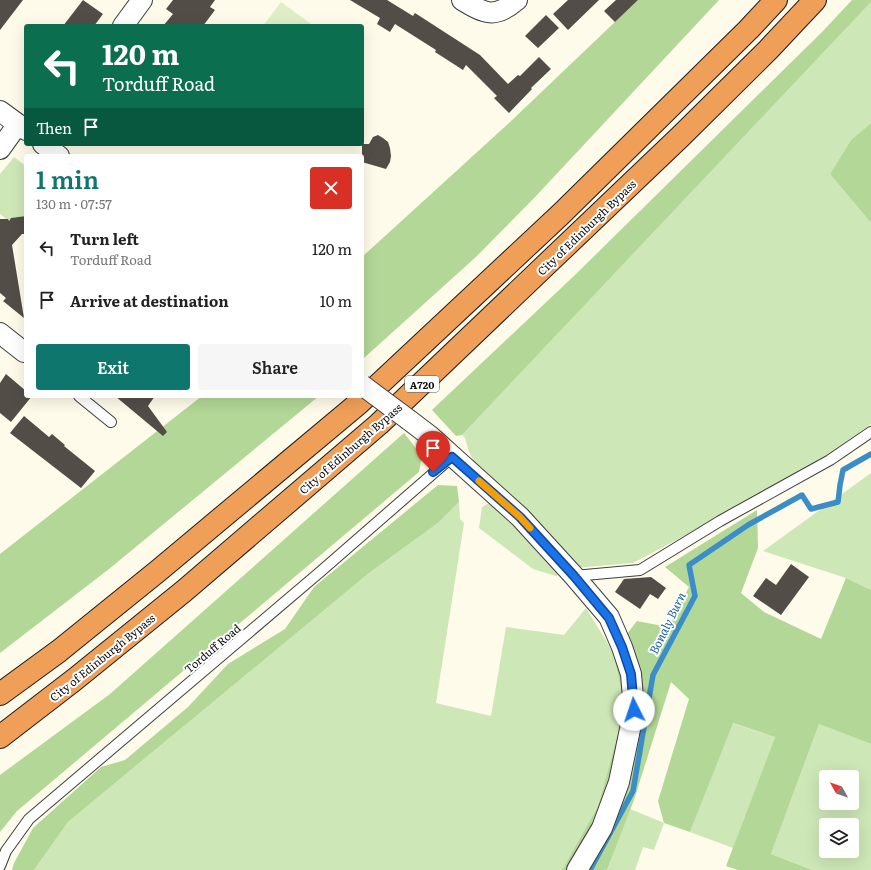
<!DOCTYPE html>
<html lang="en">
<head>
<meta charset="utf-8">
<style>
	body { margin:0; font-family:Literata,serif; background:#f6f6f6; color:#222; height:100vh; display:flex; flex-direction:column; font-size:15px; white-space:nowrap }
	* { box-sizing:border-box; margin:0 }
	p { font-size:13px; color:#767676 }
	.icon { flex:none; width:22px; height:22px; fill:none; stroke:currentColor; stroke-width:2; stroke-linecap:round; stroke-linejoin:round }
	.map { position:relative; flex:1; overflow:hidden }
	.panel { position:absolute; left:24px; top:154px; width:340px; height:244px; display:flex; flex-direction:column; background:#fff; border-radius:4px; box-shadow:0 4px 16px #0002 }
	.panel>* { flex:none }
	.top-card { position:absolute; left:24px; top:24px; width:340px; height:122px; border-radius:4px; box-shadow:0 4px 16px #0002; background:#0b6e4f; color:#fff; overflow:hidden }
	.needle { width:26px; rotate:310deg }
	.controls { position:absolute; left:819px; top:770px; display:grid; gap:8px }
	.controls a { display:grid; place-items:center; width:40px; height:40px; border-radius:4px; background:#fff; box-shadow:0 4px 16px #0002; font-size:20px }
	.pin { position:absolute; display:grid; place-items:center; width:34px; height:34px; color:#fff; margin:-41px -17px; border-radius:50% 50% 50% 0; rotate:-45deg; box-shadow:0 0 4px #0007 }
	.pin .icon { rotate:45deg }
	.me { position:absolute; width:44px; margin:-22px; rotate:356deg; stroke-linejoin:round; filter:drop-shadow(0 0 3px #0008) }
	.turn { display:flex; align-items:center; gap:14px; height:84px; padding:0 12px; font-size:18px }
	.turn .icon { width:52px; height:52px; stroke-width:2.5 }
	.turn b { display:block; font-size:28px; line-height:34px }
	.then { display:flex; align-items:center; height:38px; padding:0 12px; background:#0003; gap:8px; font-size:15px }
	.round { display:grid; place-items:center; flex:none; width:42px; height:42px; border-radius:4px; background:#f6f6f6 }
	.overview { display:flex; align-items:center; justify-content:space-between; height:68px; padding:0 12px }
	h1 { font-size:24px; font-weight:600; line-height:30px; color:#0f766e }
	.action { display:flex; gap:8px; margin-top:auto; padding:8px 12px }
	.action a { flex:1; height:46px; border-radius:4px; background:#0f766e; color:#fff; font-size:16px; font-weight:600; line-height:46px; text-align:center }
	.action a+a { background:#f6f6f6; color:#222 }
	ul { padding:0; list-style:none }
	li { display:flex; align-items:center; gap:12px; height:52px; padding:0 12px }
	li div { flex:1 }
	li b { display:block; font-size:15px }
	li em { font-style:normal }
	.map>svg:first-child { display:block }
</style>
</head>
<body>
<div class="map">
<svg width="871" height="870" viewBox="0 0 871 870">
	<rect width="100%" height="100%" fill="#fefbea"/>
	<path fill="#cee7b6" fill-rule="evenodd" d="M871,2V123L851,140L830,174L871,223V424L827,455L686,535L633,563L574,568L479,471L469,452L465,438L462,435Z
		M14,157L26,166V216L11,218L9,221L0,214V174Z
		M871,473V590L846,578L763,551Z
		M459,502L460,519L464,523L436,703L491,716L506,627L564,635L586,608L613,652L625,708L598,806L562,870H34L68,822L369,573L438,523Z
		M489,503L505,512L563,573L556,576L533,569L479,528L482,507Z
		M732,723L775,737L733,848L690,832Z
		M819,724L871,744V870H812L771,854ZM826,777H852V803H826ZM826,825H852V851H826Z
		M630,809L664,823L654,850L643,847L635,870H607Z"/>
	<path fill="#b2d796" d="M638,0H719L536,196L477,256L364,358L362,357V257L509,123Z
		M852,0H871V2L462,435L456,436L432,410L576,274L823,31Z
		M871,123V223L830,174L851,140Z
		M202,396H319L109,569L0,653V554Z
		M404,433L422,456L419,472L17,811L0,832V775L110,694Z
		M438,485L457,486L459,502L438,523L369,573L68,822L34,870H12L14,863L33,828L101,767L125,760L188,707L228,664L285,629L314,587Z
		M757,510L758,548L741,593L764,612L821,639L846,578L871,590V744L819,724L771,854L812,870H738L726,866L775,737L733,723L690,832L664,823L658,801L689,699L671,682L634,800L607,870H562L598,806L625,708L613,652L637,621L668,627L689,587L665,567Z"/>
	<path fill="#e0eec7" d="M281,2L314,26H263Z"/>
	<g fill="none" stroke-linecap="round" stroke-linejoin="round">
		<path stroke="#3b8dc8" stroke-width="5.5" d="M590,870L633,791L653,675L695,596L689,565L748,525L802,495L811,509L838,502L840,485L843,470L871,454"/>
	</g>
	<path fill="#534d48" d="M0,0H23L0,30Z
		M83,0L103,14L94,26H63Z
		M173,0H215L210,7L215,10L203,26H163L173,14L166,9Z
		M350,0H387L413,16L415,13L480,55L508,84L518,75L520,76L539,57L551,69L531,88L532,89L509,113L494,98L497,96L466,65L463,70L435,52L436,50L395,24L390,32L377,24L380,18Z
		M568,0H599L568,30L553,14Z
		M616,0H638L615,22L604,11Z
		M546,15L559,28L538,48L525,36Z
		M378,135L383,138L388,142L390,148L391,156L390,162L386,169L362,162V144H369L373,137Z
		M26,216V234H22L12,245L24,318L3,301L6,298L0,293V219H8L9,221L11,218Z
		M6,374L26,391V396H32L11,422L0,413V383Z
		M115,396H155L148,406L167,432L163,436Z
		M24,416L49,437L52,434L65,445L64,446L95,471L81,488L10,433Z
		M791,564L809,577L781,615L753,596L766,578L776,585Z
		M651,577L666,588L658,599L650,594L640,609L615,592L624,579Z"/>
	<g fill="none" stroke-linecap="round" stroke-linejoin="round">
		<defs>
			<path id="lane" d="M79,396L111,422
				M574,576L640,570L720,521L830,460L871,432
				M0,866L6,851L29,819L320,572L452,457"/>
			<path id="street" d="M462,0C485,14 495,19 517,0
				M123,26L142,0
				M0,111L26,130
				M43,144L59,156
				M0,149L18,124
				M0,333L24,352
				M409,420L430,436L520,517L574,576L609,617L622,647L631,674L634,710L619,782L602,828L577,870"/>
			<path id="highway" d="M0,694L59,651L158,571L359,403L561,214L749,29L776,0
				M0,737L74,680L184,591L379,424L680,137L768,50L815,0"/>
		</defs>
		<use href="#lane" stroke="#3e3e3e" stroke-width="12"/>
		<use href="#street" stroke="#3e3e3e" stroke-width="22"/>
		<use href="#highway" stroke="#1c1c1c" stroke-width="24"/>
		<use href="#lane" stroke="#fff" stroke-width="10"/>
		<use href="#street" stroke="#fff" stroke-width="20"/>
		<use href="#highway" stroke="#ef9f58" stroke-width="22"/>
		<defs>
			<path id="street-bridge" d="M362,385L409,420"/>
		</defs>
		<use href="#street-bridge" stroke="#3e3e3e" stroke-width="22" stroke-linecap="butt"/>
		<use href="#street-bridge" stroke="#fff" stroke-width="20"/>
	</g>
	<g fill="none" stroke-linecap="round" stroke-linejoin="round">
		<defs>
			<path id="route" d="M433,472L452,457L520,517L574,576L609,618L622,647L631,674L634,710"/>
		</defs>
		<use href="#route" stroke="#114b97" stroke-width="10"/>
		<use href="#route" stroke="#1a73e8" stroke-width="7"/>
		<path stroke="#f59e0b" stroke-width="7" d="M479,481L520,517L530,528"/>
	</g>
	<g text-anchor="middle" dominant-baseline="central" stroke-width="4" stroke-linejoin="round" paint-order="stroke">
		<rect fill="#fff" stroke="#545454" stroke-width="1" x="405" y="376" width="34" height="16" rx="3"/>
		<g font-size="10" font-weight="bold" fill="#0b0b0b">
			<text x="422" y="384">A720</text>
		</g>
		<g font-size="11" fill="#0b0b0b" stroke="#fff">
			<text transform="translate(586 227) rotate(-44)">City of Edinburgh Bypass</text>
			<text transform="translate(350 448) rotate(-41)">City of Edinburgh Bypass</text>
			<text transform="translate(212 648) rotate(-40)">Torduff Road</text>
			<text transform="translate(102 657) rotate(-39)">City of Edinburgh Bypass</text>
		</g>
		<g font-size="12" font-style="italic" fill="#1a5f97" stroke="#fff">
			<text transform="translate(667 623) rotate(-64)">Bonaly Burn</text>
		</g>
	</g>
</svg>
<div class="controls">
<a><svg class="needle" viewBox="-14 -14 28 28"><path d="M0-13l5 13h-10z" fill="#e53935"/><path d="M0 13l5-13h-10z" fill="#767676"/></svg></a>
<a><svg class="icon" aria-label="layers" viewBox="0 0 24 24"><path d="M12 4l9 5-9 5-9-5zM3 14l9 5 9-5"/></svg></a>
</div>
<div class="pin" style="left:433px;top:472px;background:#d93025"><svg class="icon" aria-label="arrive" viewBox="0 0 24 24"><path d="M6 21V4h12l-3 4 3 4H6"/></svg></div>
<svg class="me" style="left:634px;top:710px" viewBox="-20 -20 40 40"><circle r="19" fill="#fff"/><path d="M0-13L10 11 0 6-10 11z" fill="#1a73e8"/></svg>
<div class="top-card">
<div class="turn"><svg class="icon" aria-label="left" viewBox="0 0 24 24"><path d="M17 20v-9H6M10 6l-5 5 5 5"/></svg><div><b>120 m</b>Torduff Road</div></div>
<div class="then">Then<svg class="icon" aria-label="arrive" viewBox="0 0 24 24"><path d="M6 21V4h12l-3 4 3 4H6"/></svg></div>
</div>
<section class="panel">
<div class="overview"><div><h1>1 min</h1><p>130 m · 07:57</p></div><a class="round" style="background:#d93025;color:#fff"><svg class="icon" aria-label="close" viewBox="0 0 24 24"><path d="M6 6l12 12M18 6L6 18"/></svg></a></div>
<ul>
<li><svg class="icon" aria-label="left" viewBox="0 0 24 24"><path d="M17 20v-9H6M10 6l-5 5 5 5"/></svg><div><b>Turn left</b><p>Torduff Road</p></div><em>120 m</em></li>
<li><svg class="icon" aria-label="arrive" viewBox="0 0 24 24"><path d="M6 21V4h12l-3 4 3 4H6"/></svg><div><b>Arrive at destination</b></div><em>10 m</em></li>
</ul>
<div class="action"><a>Exit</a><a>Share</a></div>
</section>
</div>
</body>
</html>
